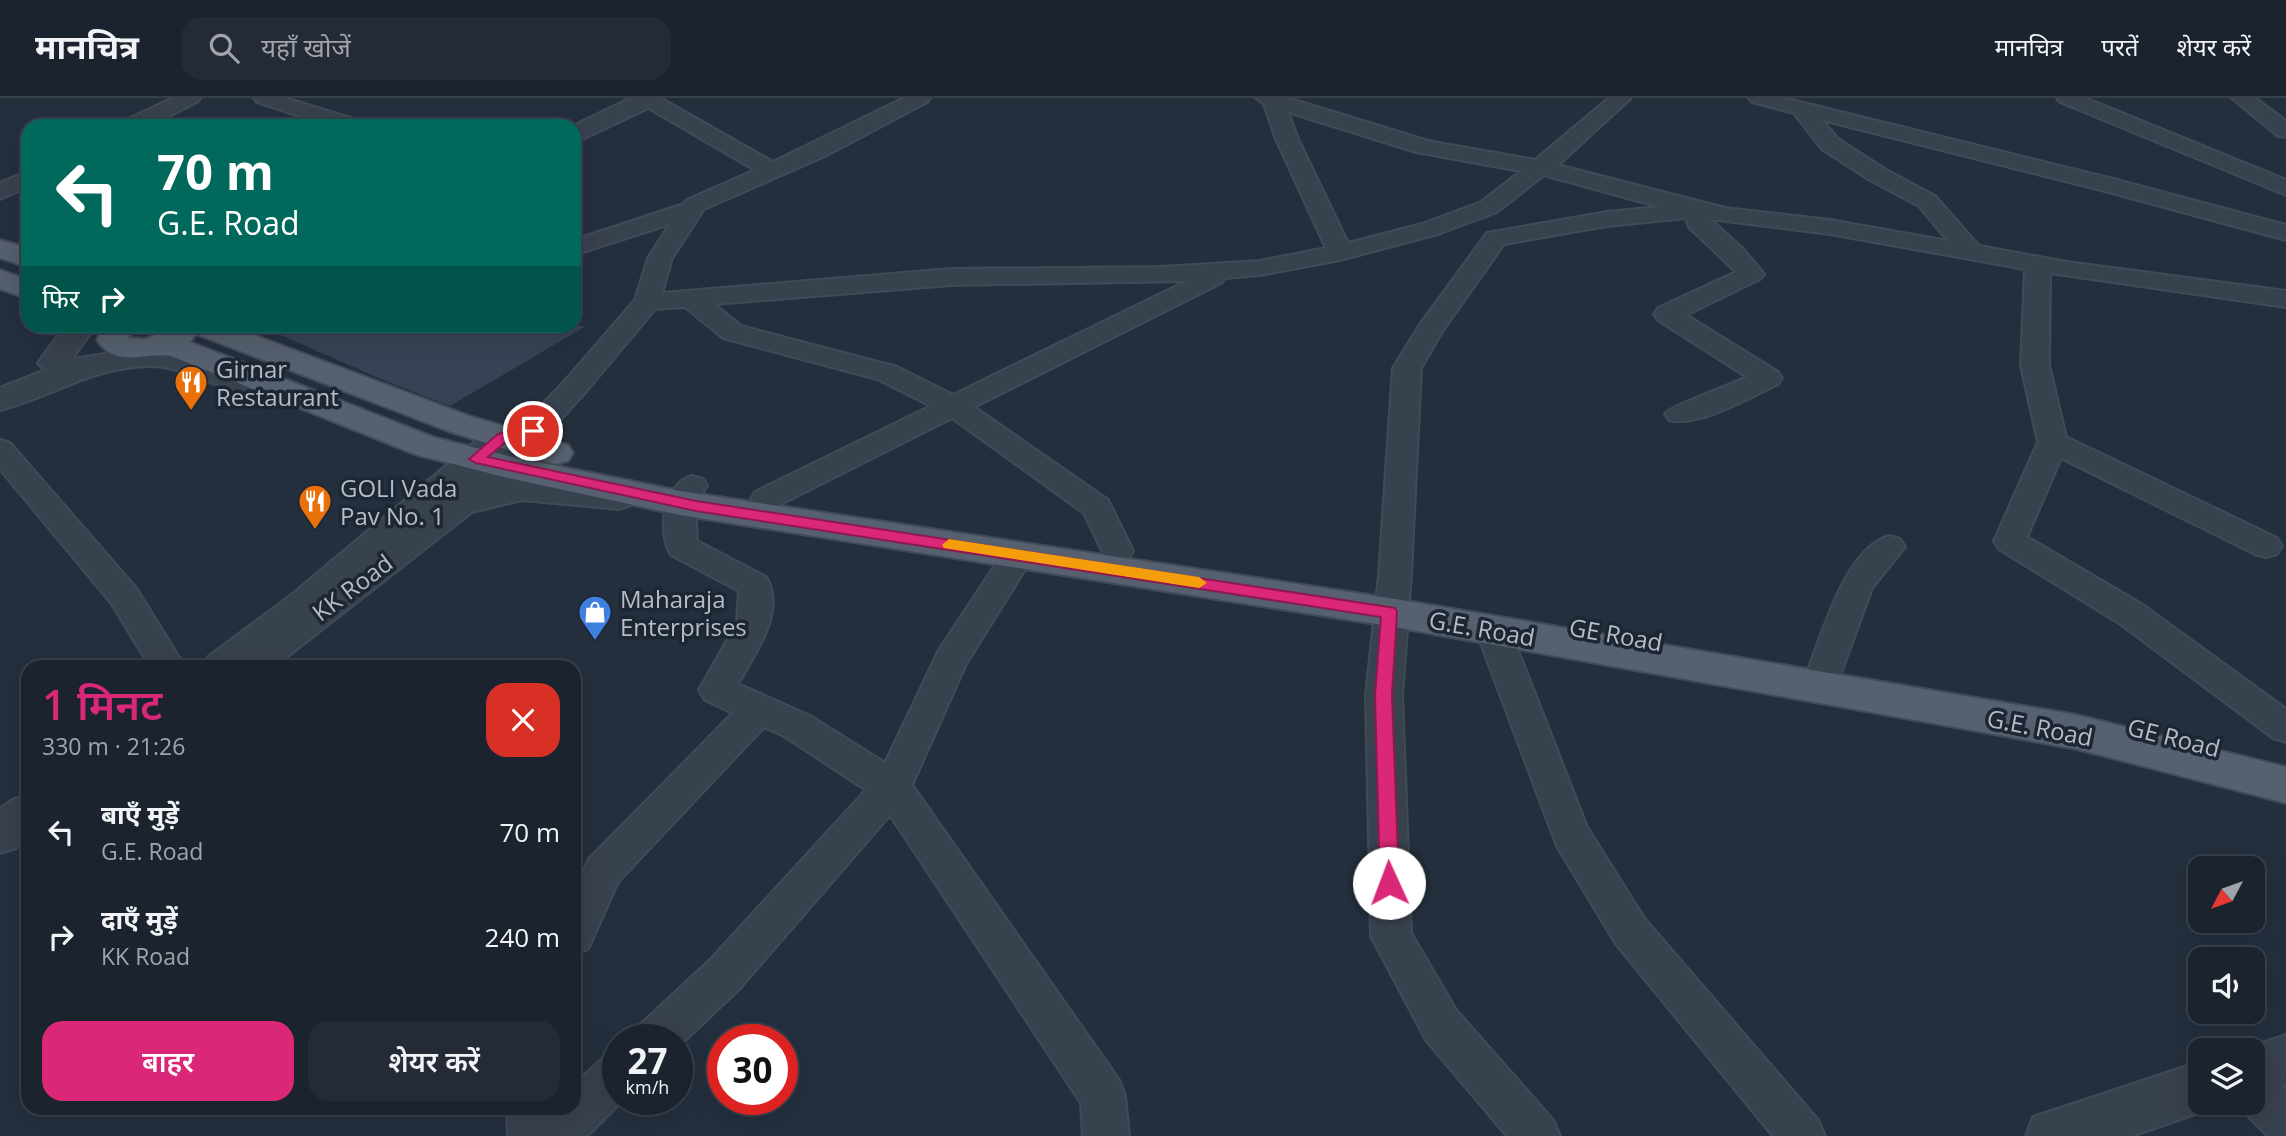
<!DOCTYPE html>
<html lang="hi">
<head>
<meta charset="utf-8">
<style>
	body { margin:0; font-family:"Open Sans","Noto Sans Devanagari",sans-serif; background:#242b36; color:#f1f3f6; height:100vh; display:flex; flex-direction:column; font-size:26px; white-space:nowrap }
	* { box-sizing:border-box; margin:0 }
	p { font-size:23px; color:#a0a4aa }
	.icon { flex:none; width:38px; height:38px; fill:none; stroke:currentColor; stroke-width:2; stroke-linecap:round; stroke-linejoin:round }
	.map { position:relative; flex:1; overflow:hidden }
	.panel { position:absolute; left:21px; top:562px; width:560px; height:455px; display:flex; flex-direction:column; background:#1b232e; border-radius:21px; box-shadow:0 7px 28px #0002,0 0 0 2px #39404a }
	.panel>* { flex:none }
	.hud { position:absolute; left:21px; top:21px; width:560px; height:214px; border-radius:21px; box-shadow:0 7px 28px #0002,0 0 0 2px #39404a; background:#00695c; color:#fff; overflow:hidden }
	.needle { width:46px; rotate:229deg }
	.controls { position:absolute; left:2188px; top:758px; display:grid; gap:14px }
	.controls a { display:grid; place-items:center; width:77px; height:77px; border-radius:14px; background:#1b232e; box-shadow:0 7px 28px #0002,0 0 0 2px #39404a; font-size:35px }
	.speed { position:absolute; left:602px; top:926px; display:flex; gap:14px; font-size:35px; font-weight:700; text-align:center }
	.speed>* { display:grid; place-content:center; width:91px; height:91px; border-radius:50%; background:#1b232e; box-shadow:0 7px 28px #0002,0 0 0 2px #39404a; line-height:1 }
	.speed small { font-size:18px; font-weight:400 }
	.speed .limit { border:10px solid #d22; background:#fff; color:#111 }
	.pin { position:absolute; display:grid; place-items:center; width:60px; height:60px; color:#fff; margin:-30px; border:4px solid #fff; border-radius:50%; box-shadow:0 2px 7px #0007 }
	.me { position:absolute; width:77px; margin:-38px; rotate:358deg; stroke-linejoin:round; filter:drop-shadow(0 0 5px #0008) }
	.turn { display:flex; align-items:center; gap:24px; height:147px; padding:0 21px; font-size:32px }
	.turn .icon { width:91px; height:91px; stroke-width:2.5 }
	.turn b { display:block; font-size:49px; line-height:60px }
	.then { display:flex; align-items:center; height:66px; padding:0 21px; background:#0003; gap:14px; font-size:26px }
	.round { display:grid; place-items:center; flex:none; width:74px; height:74px; border-radius:21px; background:#242b36 }
	.head { display:flex; align-items:center; justify-content:space-between; height:119px; padding:0 21px }
	h1 { font-size:42px; font-weight:600; line-height:52px; color:#db2777 }
	.button { display:flex; gap:14px; margin-top:auto; padding:14px 21px }
	.button a { flex:1; height:80px; border-radius:21px; background:#db2777; color:#fff; font-size:28px; font-weight:600; line-height:80px; text-align:center }
	.button a+a { background:#242b36; color:#f1f3f6 }
	ul { padding:0; list-style:none }
	li { display:flex; align-items:center; gap:21px; height:105px; padding:0 21px }
	li div { flex:1 }
	li b { display:block; font-size:26px }
	li em { font-style:normal }
	header { display:flex; align-items:center; gap:42px; box-sizing:border-box; height:98px; padding:0 35px; background:#1b232e; border-bottom:2px solid #39404a }
	header strong { font-size:33px }
	nav { display:flex; gap:38px; margin-inline-start:auto; font-size:24px }
	.search { width:490px; height:63px; background:#242b36; display:flex; align-items:center; gap:18px; box-sizing:border-box; padding:0 24px; border-radius:21px; color:#a0a4aa; font-size:26px }
	.map>svg:first-child { display:block }
</style>
</head>
<body>
<header>
<strong>मानचित्र</strong>
<div class="search"><svg class="icon" aria-label="search" viewBox="0 0 24 24"><circle cx="10" cy="10" r="6"/><path d="M15 15l6 6"/></svg>यहाँ खोजें</div>
<nav><a>मानचित्र</a><a>परतें</a><a>शेयर करें</a></nav>
</header>
<div class="map">
<svg width="2286" height="1038" viewBox="0 0 2286 1038">
	<rect width="100%" height="100%" fill="#242f3e"/>
	<path fill="#364354" d="M260,228H586L450,308L388,284Z"/>
	<g fill="none" stroke-linecap="round" stroke-linejoin="round">
		<defs>
			<path id="minor" d="M173,0H200L197,4L149,28H121L124,23Z
				M254,0H285L357,22L360,27L330,28L257,4Z
				M637,0H660L773,64L904,0H930L927,4L825,58L704,111L672,160L662,195L951,171L1161,169L1260,163L1326,150L1276,41L1264,6L1256,0H1288L1428,43L1535,62L1609,0H1631L1558,67L1725,110L1830,122L1948,143L1919,108L1870,82L1822,51L1794,15L1752,4L1749,0H1784L2117,82L2286,127V142L2101,92L1822,22L1838,41L1886,72L1935,98L1979,148L2067,164L2286,193V209L2050,175L2049,267L2066,339L2277,440L2282,448L2277,456L2266,459L2255,456L2061,360L2027,439L2143,507L2286,611V644L2273,640L2119,525L1999,451L1994,443L2038,344L2021,267L2025,171L1830,136L1710,121L1743,151L1764,176L1760,181L1686,217L1778,274L1782,280L1778,286C1751,299 1697,330 1669,322L1665,316C1670,308 1733,286 1747,279L1658,222L1654,216L1658,210L1736,174L1689,129L1686,120L1607,128L1504,146L1443,232L1421,270L1411,477L1402,597L1411,835L1456,912L1553,1022L1560,1038H1507L1426,942L1371,838L1366,597L1379,477L1393,270L1421,225L1487,135L1607,114L1660,109L1544,77L1497,114L1438,136L1340,162L1260,177L1225,180L1221,185L974,309L1108,402L1133,453L1128,461L1117,464L1106,461L1084,415L952,320L777,408L766,411L755,408L751,401L755,394L931,308L877,281L723,240L685,209L655,211L583,297L543,340L533,342L523,340L519,333L523,326L563,285L635,202L648,160L670,126L574,157V142L684,106L687,102L755,72L640,5ZM1288,14L1416,54L1521,73L1481,104L1422,126L1348,145L1298,41ZM1187,183L953,297L897,269L741,228L714,206L951,187Z
				M2057,0H2085L2286,82V97L2060,4Z
				M2232,0H2255L2286,23V39L2278,38Z
				M28,73V89L0,101V85Z
				M0,342L10,345L136,490L185,569H150L112,506L0,371Z
				M692,378L703,381L707,388L695,406L697,443L766,479C787,514 754,556 738,586L810,618L885,665L939,552L1007,449L1018,446L1029,449L1034,457L966,566L912,687L1119,982L1125,998L1129,1038H1083L1081,1005L890,717L740,890L677,950V942H634L640,927L710,862L866,692L784,638L764,629L618,784L588,851L574,857V793L589,761L733,615L705,602L699,592L737,525L739,493L671,457C657,433 663,386 692,378Z
				M1889,438L1900,441L1905,449L1872,490L1842,572L1837,581L1825,585L1813,581L1808,572C1823,534 1846,450 1889,438Z
				M1493,519L1505,523L1510,532L1587,729L1644,820L1818,1022L1825,1038H1773L1616,846L1557,748L1476,532L1481,523Z
				M618,954V1001H624L587,1038H508L507,1010H574V987L602,961Z
				M2252,968L2268,974L2286,992V1038H2268L2236,1006L2252,1004Z"/>
			<path id="tertiary" d="M631,0H662L659,5L574,45L573,28Z
				M65,228H95L72,261L151,249L242,274L269,278L274,285L269,292C227,303 191,267 149,268C92,269 52,299 0,312V290L45,272L38,265Z
				M533,322L545,325C559,348 533,367 517,380L619,387L631,391L637,399L631,407L619,411L522,402L472,414L274,569H203L209,558L290,498L490,331Z
				M28,696V740L16,750L0,755V711L12,702Z
				M2286,937V987L2252,998V952H2242Z
				M2200,964V1004H2220L2218,1008L2132,1038H2026L2033,1019Z"/>
			<path id="primary" d="M0,142L28,150V169L0,160Z
				M0,172L28,182V201L0,191Z
				M104,228H135L128,240L145,241L178,228H230L472,319L568,347L573,355L568,363L556,366L544,363L448,333L196,236L190,244L436,340L508,358L680,393L1389,500L2077,617L2286,669V705L2077,651L1389,528L680,417L508,380L414,356L171,258C144,254 116,271 97,242Z"/>
		</defs>
		<use href="#minor" stroke="#414a57" stroke-width="4"/>
		<use href="#tertiary" stroke="#414a57" stroke-width="4"/>
		<use href="#primary" stroke="#414a57" stroke-width="4"/>
		<use href="#minor" fill="#38414e" fill-rule="evenodd"/>
		<use href="#tertiary" fill="#38414e" fill-rule="evenodd"/>
		<use href="#primary" fill="#56606e" fill-rule="evenodd"/>
	</g>
	<path fill="#db2777" stroke="#8e194d" stroke-width="2" d="M533,329L539,333L537,336L507,343L488,359L696,403L1395,510L1397,514L1392,597L1399,785L1396,791L1389,793L1382,791L1380,785L1375,597L1381,519L696,413L476,365L469,361L498,336Z"/>
	<path fill="#f59e0b" d="M949,441L1199,479L1207,485L1199,490L944,450L942,447Z"/>
	<defs>
		<symbol id="restaurant-pin" viewBox="-11 -11 22 30"><path d="M0 17L-7.5 6A9.5 9.5 0 1 1 7.5 6Z" fill="#e8710a" stroke="#1d2633"/><path d="M-5-6h1v4h1v-4h1v4h1v-4h1v5L-1.5 .5V6h-2V.5L-5-1ZM5-6V6H3V1.5H1.5Q1.5-4 5-6Z" fill="#fff"/></symbol>
		<symbol id="shop-pin" viewBox="-11 -11 22 30"><path d="M0 17L-7.5 6A9.5 9.5 0 1 1 7.5 6Z" fill="#3f7fe0" stroke="#1d2633"/><path d="M-5-2.5h2.3a2.7 3.5 0 0 1 5.4 0H5L5.5 6h-11ZM-1.5-2.5h3a1.5 2.3 0 0 0-3 0Z" fill="#fff"/></symbol>
	</defs>
	<g fill-rule="evenodd">
		<use href="#restaurant-pin" x="172" y="265" width="38" height="52"/>
		<use href="#restaurant-pin" x="296" y="384" width="38" height="52"/>
		<use href="#shop-pin" x="576" y="495" width="38" height="52"/>
	</g>
	<g text-anchor="middle" dominant-baseline="central" stroke-width="7" stroke-linejoin="round" paint-order="stroke">
		<g font-size="24" fill="#b4bcc9" stroke="#1d2633" text-anchor="start">
			<text x="216" y="270">Girnar<tspan x="216" dy="28">Restaurant</tspan></text>
			<text x="340" y="389">GOLI Vada<tspan x="340" dy="28">Pav No. 1</tspan></text>
			<text x="620" y="500">Maharaja<tspan x="620" dy="28">Enterprises</tspan></text>
		</g>
		<g font-size="24" fill="#b4bcc9" stroke="#1d2633">
			<text transform="translate(352 489) rotate(-37)">KK Road</text>
			<text transform="translate(1482 530) rotate(10)">G.E. Road</text>
			<text transform="translate(1616 536) rotate(10)">GE Road</text>
			<text transform="translate(2040 629) rotate(11)">G.E. Road</text>
			<text transform="translate(2174 639) rotate(14)">GE Road</text>
		</g>
	</g>
</svg>
<div class="controls">
<a><svg class="needle" viewBox="-14 -14 28 28"><path d="M0-13l5 13h-10z" fill="#e53935"/><path d="M0 13l5-13h-10z" fill="#a0a4aa"/></svg></a>
<a><svg class="icon" aria-label="sound" viewBox="0 0 24 24"><path d="M4 9h4l5-4v14l-5-4H4zM17 9q2 3 0 6"/></svg></a>
<a><svg class="icon" aria-label="layers" viewBox="0 0 24 24"><path d="M12 4l9 5-9 5-9-5zM3 14l9 5 9-5"/></svg></a>
</div>
<div class="speed"><div>27<small>km/h</small></div><div class="limit">30</div></div>
<div class="pin" style="left:533px;top:333px;background:#d93025"><svg class="icon" aria-label="arrive" viewBox="0 0 24 24"><path d="M6 21V4h12l-3 4 3 4H6"/></svg></div>
<svg class="me" style="left:1389px;top:785px" viewBox="-20 -20 40 40"><circle r="19" fill="#fff"/><path d="M0-13L10 11 0 6-10 11z" fill="#db2777"/></svg>
<div class="hud">
<div class="turn"><svg class="icon" aria-label="left" viewBox="0 0 24 24"><path d="M17 20v-9H6M10 6l-5 5 5 5"/></svg><div><b>70 m</b>G.E. Road</div></div>
<div class="then">फिर<svg class="icon" aria-label="right" viewBox="0 0 24 24"><path d="M7 20v-9h11M14 6l5 5-5 5"/></svg></div>
</div>
<section class="panel">
<div class="head"><div><h1>1 मिनट</h1><p>330 m · 21:26</p></div><a class="round" style="background:#d93025;color:#fff"><svg class="icon" aria-label="close" viewBox="0 0 24 24"><path d="M6 6l12 12M18 6L6 18"/></svg></a></div>
<ul>
<li><svg class="icon" aria-label="left" viewBox="0 0 24 24"><path d="M17 20v-9H6M10 6l-5 5 5 5"/></svg><div><b>बाएँ मुड़ें</b><p>G.E. Road</p></div><em>70 m</em></li>
<li><svg class="icon" aria-label="right" viewBox="0 0 24 24"><path d="M7 20v-9h11M14 6l5 5-5 5"/></svg><div><b>दाएँ मुड़ें</b><p>KK Road</p></div><em>240 m</em></li>
</ul>
<div class="button"><a>बाहर</a><a>शेयर करें</a></div>
</section>
</div>
</body>
</html>
